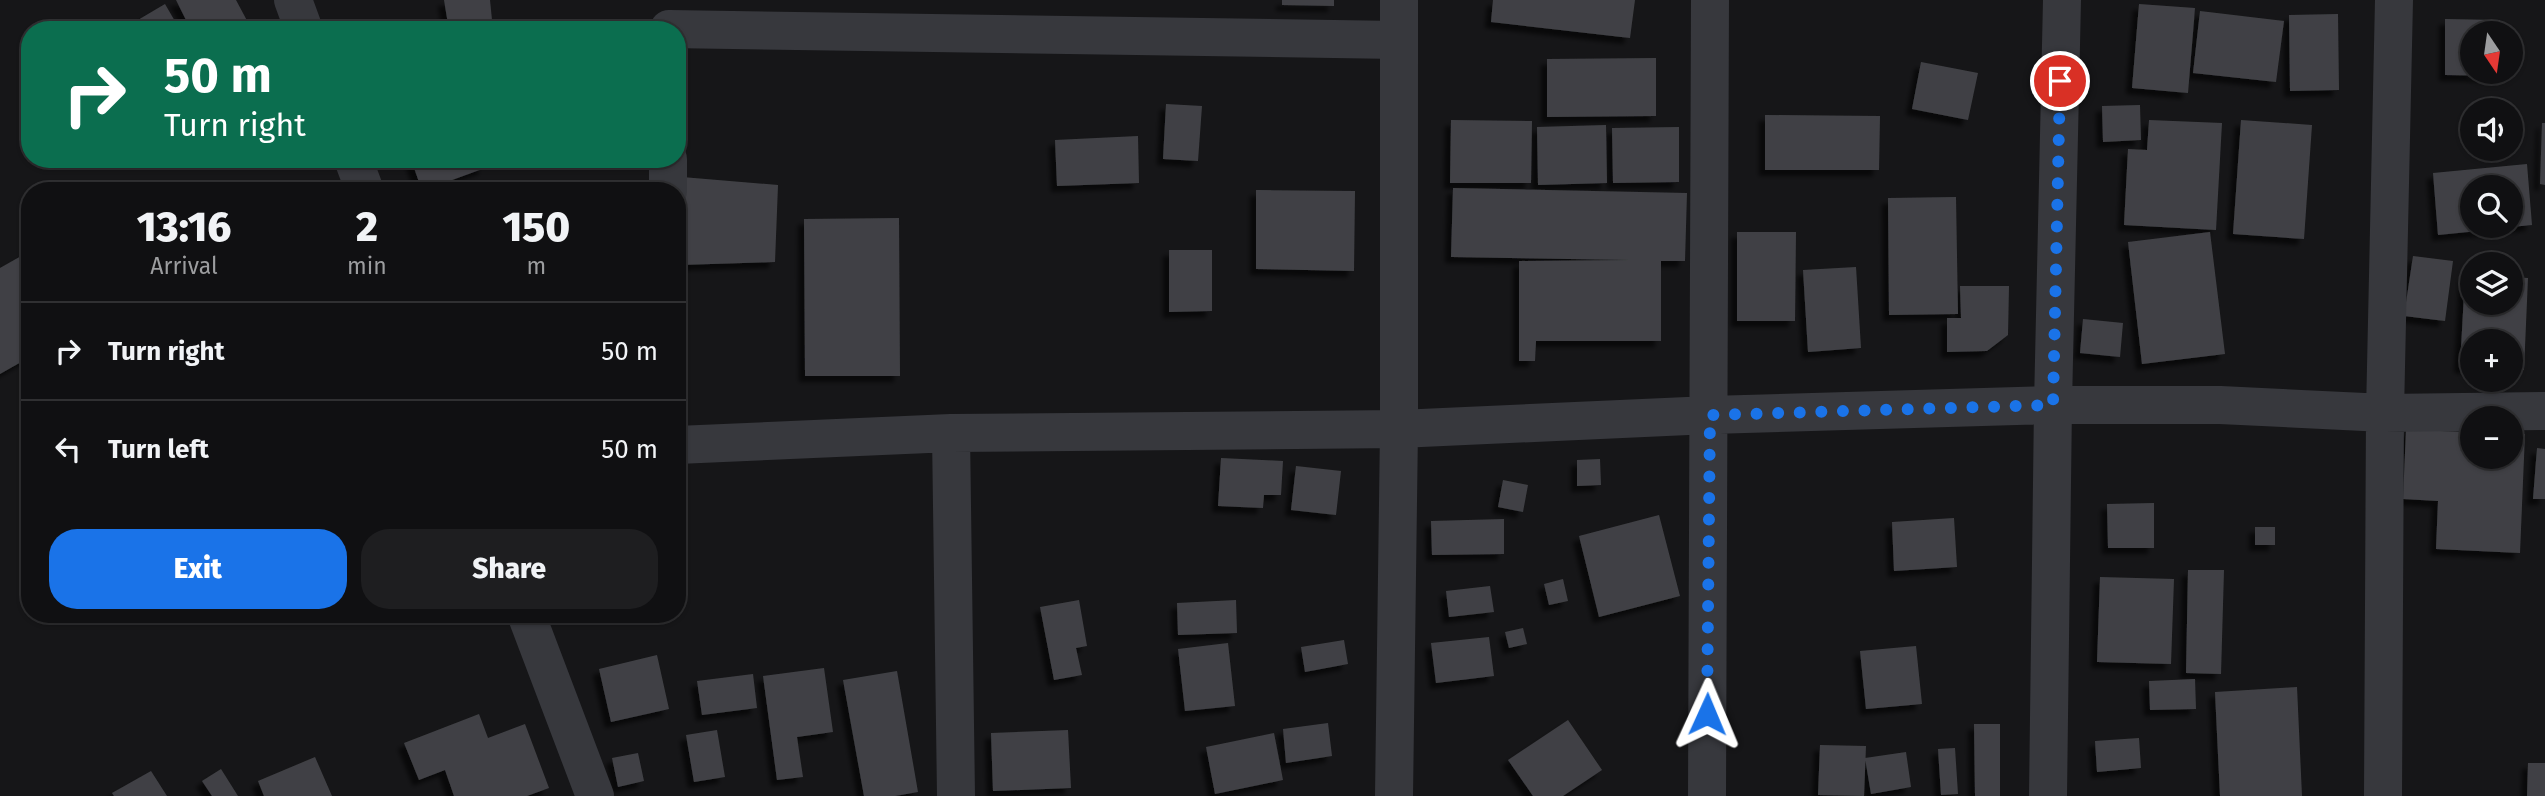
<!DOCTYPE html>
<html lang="en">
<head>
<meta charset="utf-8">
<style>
	body { margin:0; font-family:"Fira Sans",sans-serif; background:#1e1e20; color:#f1f3f6; height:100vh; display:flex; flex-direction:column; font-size:26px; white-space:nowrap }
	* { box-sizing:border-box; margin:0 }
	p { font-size:23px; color:#9c9d9f }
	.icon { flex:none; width:38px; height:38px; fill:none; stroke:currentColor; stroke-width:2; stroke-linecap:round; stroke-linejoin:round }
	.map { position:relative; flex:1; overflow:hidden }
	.drawer { position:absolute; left:21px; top:182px; width:665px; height:441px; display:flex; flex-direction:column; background:#101012; border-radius:28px; box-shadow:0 2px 5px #0004,0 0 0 2px #303032 }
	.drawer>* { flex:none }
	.hud { position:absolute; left:21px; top:21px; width:665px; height:147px; border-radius:28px; box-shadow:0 2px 5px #0004,0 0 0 2px #303032; background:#0b6e4f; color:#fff; overflow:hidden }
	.needle { width:46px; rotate:167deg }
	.buttons { position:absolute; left:2460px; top:21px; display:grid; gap:14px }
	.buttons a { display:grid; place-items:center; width:63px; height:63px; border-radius:50%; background:#101012; box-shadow:0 2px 5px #0004,0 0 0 2px #303032; font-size:35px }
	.pin { position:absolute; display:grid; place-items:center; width:60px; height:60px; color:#fff; margin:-30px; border:4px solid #fff; border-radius:50%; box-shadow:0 2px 7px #0007 }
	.me { position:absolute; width:77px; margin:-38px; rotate:1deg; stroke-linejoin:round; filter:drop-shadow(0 0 5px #0008) }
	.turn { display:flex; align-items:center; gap:24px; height:147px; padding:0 28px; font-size:32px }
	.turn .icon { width:91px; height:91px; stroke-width:2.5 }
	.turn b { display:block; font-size:49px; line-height:60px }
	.eta { display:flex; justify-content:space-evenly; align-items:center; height:119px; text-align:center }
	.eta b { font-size:42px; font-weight:800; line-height:49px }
	.button { display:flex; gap:14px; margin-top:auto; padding:14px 28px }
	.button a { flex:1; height:80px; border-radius:28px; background:#1a73e8; color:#fff; font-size:28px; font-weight:800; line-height:80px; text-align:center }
	.button a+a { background:#1e1e20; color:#f1f3f6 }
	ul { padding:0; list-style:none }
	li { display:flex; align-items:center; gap:21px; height:98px; padding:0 28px; border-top:2px solid #303032 }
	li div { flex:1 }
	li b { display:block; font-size:26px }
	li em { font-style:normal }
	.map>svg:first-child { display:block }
</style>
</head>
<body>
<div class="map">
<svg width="2545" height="796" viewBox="0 0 2545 796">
	<defs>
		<filter id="shadow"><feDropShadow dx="-6" dy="6" stdDeviation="2" flood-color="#0009"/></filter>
	</defs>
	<rect width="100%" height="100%" fill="#161618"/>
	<path fill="#404145" filter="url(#shadow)" d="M176,0H236L252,30H191Z
		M444,0H490L493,30H449Z
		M1282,0H1334V6L1282,5Z
		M1493,0H1635L1630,38L1491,22Z
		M165,4L180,30H121Z
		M2139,4L2195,8L2188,93L2132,88Z
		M2200,11L2284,21L2276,82L2193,73Z
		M2338,14L2339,90L2290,91L2289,15Z
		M2445,19L2500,20V33H2473V72H2500V76L2445,75Z
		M1656,58V116L1547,117V59Z
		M1921,62L1978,73L1968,120L1912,109Z
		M1166,104L1202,106L1198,161L1163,159Z
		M2140,105L2141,140L2103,142L2102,106Z
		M1765,115L1880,116L1879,170H1765Z
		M1451,120L1532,121L1531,183H1450Z
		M2149,120L2222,123L2216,230L2124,225L2128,149L2147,150Z
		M2241,120L2312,125L2304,239L2233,234Z
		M2542,123H2545V185L2540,184Z
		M1606,125L1607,183L1538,185L1537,127Z
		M1679,127V182L1613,183L1612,128Z
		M1138,136L1139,183L1057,186L1055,140Z
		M411,159H482L485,168L422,191Z
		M2527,164L2532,225L2511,227V187H2473V226H2508V228L2438,235L2433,173Z
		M682,177L778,185L775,262L680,265Z
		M1453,188L1687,193L1685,261H1661V341H1536L1535,361H1519V261L1630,260L1451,257Z
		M1256,190L1355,191L1354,271L1256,269Z
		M1956,197L1958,314L1889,315L1888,198Z
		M899,218L900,376H805L804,219Z
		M1737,232H1796L1795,321H1737Z
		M2210,232L2225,354L2142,364L2128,242Z
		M1169,250H1212V311L1169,312Z
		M30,251V357L0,374V268Z
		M2413,256L2453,261L2445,321L2404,316Z
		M1856,267L1861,348L1808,352L1803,270Z
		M2465,275H2473V303H2511V277L2528,278L2524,370L2511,369V341H2473V368L2460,367Z
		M1960,286H2009L2008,335L1987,351L1947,352V318H1961Z
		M2083,319L2123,323L2120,357L2080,353Z
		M2406,430L2473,432V457H2511V434H2525L2520,553L2436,549L2438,501L2403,499Z
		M2537,448L2545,449V499H2533Z
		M1221,458L1283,461L1281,495H1264L1263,508L1218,506Z
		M1600,459L1601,485L1577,486V460Z
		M1296,466L1341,471L1336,515L1291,510Z
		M1503,480L1528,485L1523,512L1498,507Z
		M2154,503V548H2108L2107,504Z
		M1659,515L1680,596L1599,617L1579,536Z
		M1954,518L1957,567L1894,571L1892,522Z
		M1504,519V554L1432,555L1431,521Z
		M2255,527H2275V545H2255Z
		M2188,570H2224L2221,674L2186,673Z
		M2100,577L2174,579L2171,664L2097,662Z
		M1563,579L1568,601L1549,605L1544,584Z
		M1490,586L1494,612L1449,617L1446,591Z
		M1079,600L1087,646L1076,648L1082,675L1054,680L1040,607Z
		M1236,600L1237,633L1178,635L1177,603Z
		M1523,628L1527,644L1509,648L1505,632Z
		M1489,637L1494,676L1436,683L1431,643Z
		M1344,640L1348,664L1305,672L1301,647Z
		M1228,643L1235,706L1185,711L1178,649Z
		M1916,646L1922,704L1866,709L1860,651Z
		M657,655L669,709L611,722L599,669Z
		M824,668L833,732L797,737L803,777L777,780L763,676Z
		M897,671L918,792L895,796H864L843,680Z
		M753,674L757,708L702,715L697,681Z
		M2195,679L2196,709L2150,710L2149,681Z
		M2297,687L2302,796H2220L2215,692Z
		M479,714L488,738L525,724L549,788L527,796H454L445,770L419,780L404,743Z
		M1568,720L1602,770L1563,796H1533L1508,760Z
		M1328,723L1332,756L1286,763L1283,729Z
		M1974,724H2000V796H1975Z
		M717,730L725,777L694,782L686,735Z
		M1068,730L1071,788L993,791L991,733Z
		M1274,733L1283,780L1215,794L1206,747Z
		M2139,738L2141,768L2097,772L2095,741Z
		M1820,745L1866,746L1864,796L1818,795Z
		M1955,748L1958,794L1941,795L1938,749Z
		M1906,752L1911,787L1871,794L1865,758Z
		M638,753L644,781L618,787L612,758Z
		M315,757L332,796H264L258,781Z
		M2528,763H2545V796H2527Z
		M221,769L238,796H212L202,781Z
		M151,771L167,796H114L112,793Z"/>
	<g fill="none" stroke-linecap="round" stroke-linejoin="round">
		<path stroke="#37383d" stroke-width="38" d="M293,0L304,30
			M669,29L1398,40
			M353,159L365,191
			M668,191V159
			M951,433L956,796
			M677,445L951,433L1399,429L1710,415L2053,405H2220L2385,413L2545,411
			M526,614L595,796
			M1394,796L1399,429V0
			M1707,796L1710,0
			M2048,796L2053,405L2062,0
			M2383,796L2385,413L2394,0"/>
	</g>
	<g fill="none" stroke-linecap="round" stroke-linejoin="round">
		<path stroke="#1a73e8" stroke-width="12" stroke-dasharray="0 21.6" d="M1707,714L1710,415L2053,405L2060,81"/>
	</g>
</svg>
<div class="buttons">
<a><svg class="needle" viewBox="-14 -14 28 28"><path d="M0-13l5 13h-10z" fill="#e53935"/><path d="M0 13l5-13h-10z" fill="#9c9d9f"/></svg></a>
<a><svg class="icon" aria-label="sound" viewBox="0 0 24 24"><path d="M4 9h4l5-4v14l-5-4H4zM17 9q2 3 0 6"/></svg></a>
<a><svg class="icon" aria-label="search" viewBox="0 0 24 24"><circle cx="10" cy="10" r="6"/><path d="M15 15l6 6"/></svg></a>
<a><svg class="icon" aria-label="layers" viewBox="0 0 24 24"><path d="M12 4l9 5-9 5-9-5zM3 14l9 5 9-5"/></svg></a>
<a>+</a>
<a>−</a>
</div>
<div class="pin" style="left:2060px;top:81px;background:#d93025"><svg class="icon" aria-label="arrive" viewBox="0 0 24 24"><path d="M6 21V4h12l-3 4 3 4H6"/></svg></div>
<svg class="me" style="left:1707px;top:714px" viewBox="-20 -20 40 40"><path d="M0-17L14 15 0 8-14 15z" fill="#1a73e8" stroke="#fff" stroke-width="4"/></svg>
<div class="hud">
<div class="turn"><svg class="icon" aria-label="right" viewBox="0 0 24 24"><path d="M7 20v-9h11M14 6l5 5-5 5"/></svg><div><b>50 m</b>Turn right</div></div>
</div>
<section class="drawer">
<div class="eta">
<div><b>13:16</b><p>Arrival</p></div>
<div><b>2</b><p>min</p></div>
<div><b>150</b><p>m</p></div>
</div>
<ul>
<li><svg class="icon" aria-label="right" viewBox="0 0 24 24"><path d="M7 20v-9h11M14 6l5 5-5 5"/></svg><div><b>Turn right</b></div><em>50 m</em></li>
<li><svg class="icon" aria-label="left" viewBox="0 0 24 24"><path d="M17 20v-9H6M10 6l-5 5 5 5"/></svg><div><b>Turn left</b></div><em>50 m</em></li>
</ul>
<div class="button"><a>Exit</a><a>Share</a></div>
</section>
</div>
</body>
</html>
